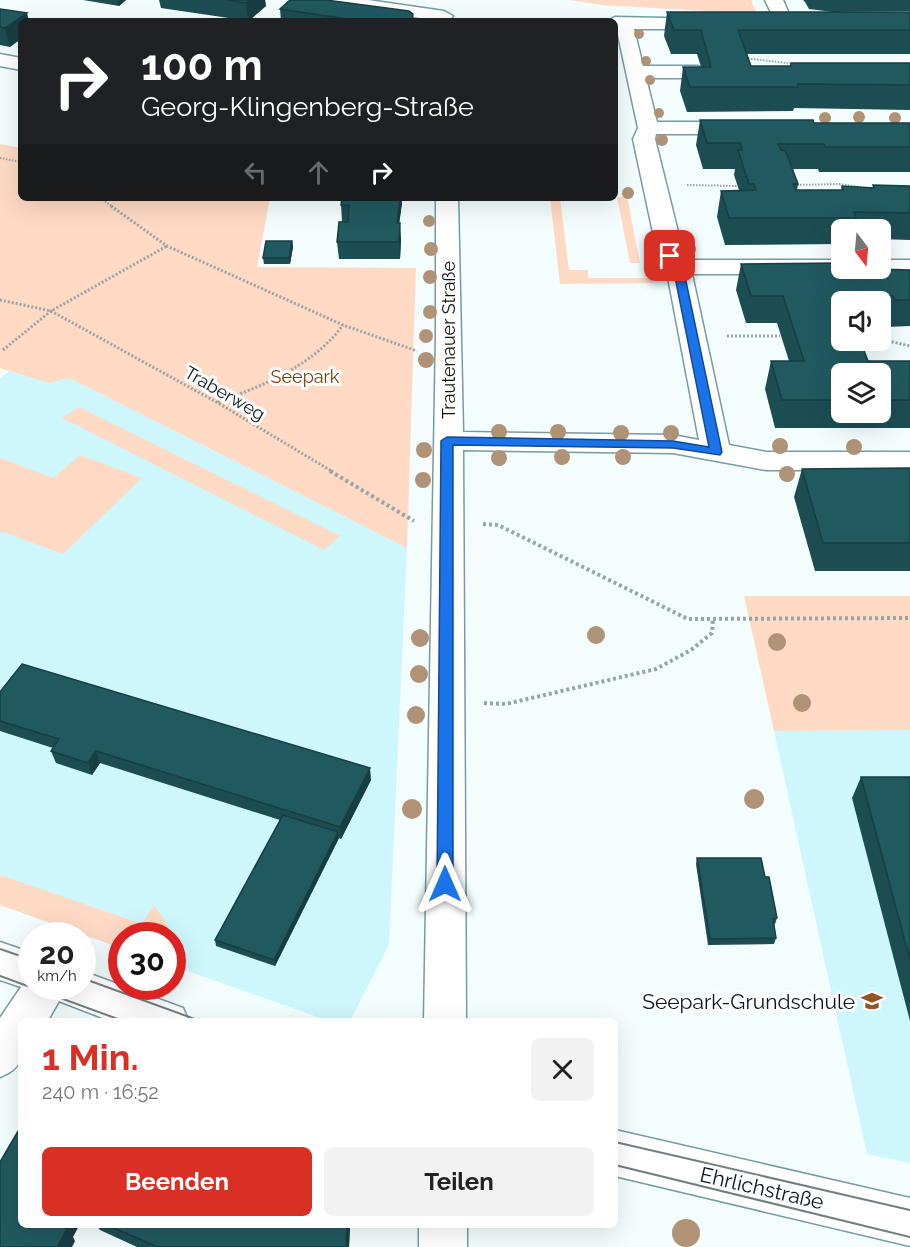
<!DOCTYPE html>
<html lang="de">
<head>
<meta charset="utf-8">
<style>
	body { margin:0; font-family:Raleway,sans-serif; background:#f2f2f2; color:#222; height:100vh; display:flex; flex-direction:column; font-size:22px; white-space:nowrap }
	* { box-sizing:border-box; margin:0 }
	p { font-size:20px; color:#767676 }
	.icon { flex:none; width:33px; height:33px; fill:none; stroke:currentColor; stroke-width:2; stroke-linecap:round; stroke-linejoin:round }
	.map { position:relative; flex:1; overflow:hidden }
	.drawer { position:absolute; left:18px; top:1018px; width:600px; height:210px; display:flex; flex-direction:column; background:#fff; border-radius:9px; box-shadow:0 6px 24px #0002 }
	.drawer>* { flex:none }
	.hud { position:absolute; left:18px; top:18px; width:600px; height:183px; border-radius:9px; box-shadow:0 6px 24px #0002; background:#202124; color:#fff; overflow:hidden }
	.needle { width:39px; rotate:164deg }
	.controls { position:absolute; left:831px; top:219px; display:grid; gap:12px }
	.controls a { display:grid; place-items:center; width:60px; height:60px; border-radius:9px; background:#fff; box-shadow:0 6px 24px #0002; font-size:30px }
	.speed { position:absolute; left:18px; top:922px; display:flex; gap:12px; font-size:30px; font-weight:700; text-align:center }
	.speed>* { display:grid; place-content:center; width:78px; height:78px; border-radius:50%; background:#fff; box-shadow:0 6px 24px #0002; line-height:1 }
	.speed small { font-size:15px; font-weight:400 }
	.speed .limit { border:9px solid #d22; background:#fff; color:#111 }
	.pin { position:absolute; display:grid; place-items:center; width:51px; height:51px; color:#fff; margin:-26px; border-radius:12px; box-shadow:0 3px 9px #0006 }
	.me { position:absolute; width:66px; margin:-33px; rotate:0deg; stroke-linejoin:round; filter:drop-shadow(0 0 4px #0008) }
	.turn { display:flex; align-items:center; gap:21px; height:126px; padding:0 24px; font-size:27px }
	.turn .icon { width:78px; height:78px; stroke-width:2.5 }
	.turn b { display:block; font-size:42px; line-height:51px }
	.lanes { display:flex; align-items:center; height:57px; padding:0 24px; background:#0003; justify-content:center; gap:30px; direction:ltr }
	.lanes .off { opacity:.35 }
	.round { display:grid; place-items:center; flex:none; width:63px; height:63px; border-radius:9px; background:#f2f2f2 }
	.summary { display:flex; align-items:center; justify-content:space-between; height:102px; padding:0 24px }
	h1 { font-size:36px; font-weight:700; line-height:45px; color:#d93025 }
	.primary-button { display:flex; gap:12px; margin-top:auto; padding:12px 24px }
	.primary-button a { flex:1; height:69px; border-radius:9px; background:#d93025; color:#fff; font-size:24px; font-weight:700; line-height:69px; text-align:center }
	.primary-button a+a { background:#f2f2f2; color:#222 }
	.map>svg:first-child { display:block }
</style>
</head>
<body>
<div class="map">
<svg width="910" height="1247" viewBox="0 0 910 1247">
	<rect width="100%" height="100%" fill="#f4fdfe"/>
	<path fill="#cdf7fd" d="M9,371L49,383L69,378L407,548L389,945L350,1021H329L173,966L172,936H122L121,948L0,905V379Z
		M910,730V1163L867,1154L774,731Z"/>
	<path fill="#fedac4" d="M570,0H751L757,14L602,5Z
		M0,144L21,148V198H270L257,267L416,268L407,548L69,378L49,383L0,368Z
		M627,196L640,263H630L617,197Z
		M550,198H560L569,270H588V278H652L653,283L560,284Z
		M79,407L340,536L324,550L62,418Z
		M80,455L142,478L63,554L0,531V458L53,478Z
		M744,596H910V730L774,731Z
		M0,875L142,924L154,905L169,927L164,936H122L121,948L0,905Z"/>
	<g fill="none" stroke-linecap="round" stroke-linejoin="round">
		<defs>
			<path id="minor" d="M320,0H368L444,11L453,16L450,20L441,21L329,5Z
				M765,0H783L793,23L790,27H778Z
				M615,17L716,19L719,23L716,27L710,29H634L643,66H698L708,72L698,78H646L657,122H743L750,124L753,128L750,132L743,134H656L655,139L685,260H842V268H853L842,274H692L729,445L766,452H910V470H766L673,453L463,450L466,1022H424L436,335V198H458L463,432L673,435L699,440L666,267L658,256L633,139L638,128L615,21H607Z
				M0,54L21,58V70L0,66Z
				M880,260H910V274L871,272L869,268H880Z
				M0,942L32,953V987H82V971L183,1008L189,1022H113L59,1001L47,1022H21C21,1049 29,1066 0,1077V1018L21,987L0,980Z
				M615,1130L910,1198V1246L615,1176Z
				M419,1226H467V1247H419Z"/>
		</defs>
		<use href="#minor" stroke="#749ca2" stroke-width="3"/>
		<path stroke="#98a4a5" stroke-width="2" stroke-dasharray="1.5 1.5" stroke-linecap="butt" d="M745,58L794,64
			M0,158L21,162
			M687,185L737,186
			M794,185L839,184L867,188
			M100,198L113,207"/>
		<path stroke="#98a4a5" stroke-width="3" stroke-dasharray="2 2" stroke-linecap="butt" d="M111,206L167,246L343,325L417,351
			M0,300L51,311L218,403L333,472
			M727,336H780
			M880,339L910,346
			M3,350L51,311L167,246
			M218,402C263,386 314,365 343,325"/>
		<path stroke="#98a4a5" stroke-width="4" stroke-dasharray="3 3" stroke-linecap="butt" d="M330,471L414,521
			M483,524L498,525L688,619L910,618
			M484,703L506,704L656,669L691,650L712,633L713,618"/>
		<use href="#minor" fill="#fff" fill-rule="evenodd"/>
		<path stroke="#727f81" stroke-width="2" d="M0,949L32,960
			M0,976L126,1022
			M82,978L203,1022
			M615,1142L910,1210
			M615,1165L910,1237"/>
	</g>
	<g fill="#b09376">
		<circle cx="639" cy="34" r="5"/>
		<circle cx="646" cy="61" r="5"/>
		<circle cx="650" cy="80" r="5"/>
		<circle cx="659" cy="113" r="5"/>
		<circle cx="859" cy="117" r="6"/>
		<circle cx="825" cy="118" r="6"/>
		<circle cx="895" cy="118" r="6"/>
		<circle cx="662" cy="140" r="6"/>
		<circle cx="628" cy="193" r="6"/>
		<circle cx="429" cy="221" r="6"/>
		<circle cx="431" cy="249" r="7"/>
		<circle cx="689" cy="249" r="7"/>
		<circle cx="430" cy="277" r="7"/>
		<circle cx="430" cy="312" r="7"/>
		<circle cx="426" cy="336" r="7"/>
		<circle cx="426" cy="360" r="8"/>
		<circle cx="499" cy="432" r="8"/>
		<circle cx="558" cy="432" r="8"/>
		<circle cx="621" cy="433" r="8"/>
		<circle cx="671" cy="433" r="8"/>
		<circle cx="780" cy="446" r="8"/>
		<circle cx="854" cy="447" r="8"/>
		<circle cx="424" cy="450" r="8"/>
		<circle cx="562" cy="457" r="8"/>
		<circle cx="623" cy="457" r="8"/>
		<circle cx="499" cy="458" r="8"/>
		<circle cx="787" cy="474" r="8"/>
		<circle cx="423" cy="480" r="8"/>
		<circle cx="596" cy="635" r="9"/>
		<circle cx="420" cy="638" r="9"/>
		<circle cx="777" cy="642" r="9"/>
		<circle cx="419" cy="674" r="9"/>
		<circle cx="802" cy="703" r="9"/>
		<circle cx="416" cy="715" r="9"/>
		<circle cx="754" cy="799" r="10"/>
		<circle cx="412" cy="809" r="10"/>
		<circle cx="686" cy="1233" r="14"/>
	</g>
	<path fill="#1c4d53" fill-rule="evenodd" d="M83,0H126L119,6Z
		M159,0H265L266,6L249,21L161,8Z
		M803,0H910V11L833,12L809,9L805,2Z
		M0,9L27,13L10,47L0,45Z
		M280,9L413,14V21H281Z
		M667,12H910V54H747L751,66H790L791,63H910V110L794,108L793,111L687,112L680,91L683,67H701L697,54H671L664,36Z
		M21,85V98L18,87Z
		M700,120L814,123H910V172H819L818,169H792L798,184L797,190H841L842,186L873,188V185L910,186V240L880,239V230H842V244L725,245L717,217L721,191L739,190L734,175L735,169H703L696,145Z
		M402,203L399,223L401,240L400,259H339L337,242L342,221L341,205Z
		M292,241L293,247L290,264H264L263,258Z
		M741,264L879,270H910V326L887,327L885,323H880V302H842V340L868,361H910V428H775L765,389L771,361H789L777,323H746L736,290ZM842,374H880V412H842Z
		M910,468V571H815L794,497L802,469Z
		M0,692L371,780L341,839L339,838L275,966L216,946L215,940L280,820L100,763L92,775L56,763L51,751L53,748L0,731Z
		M861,777H910V1021L852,798Z
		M697,858L765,877L777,918L775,924H774L776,938L774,944L708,945L696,864Z
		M97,1226H350L349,1247H137L100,1230Z"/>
	<path fill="#173e44" d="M118,0H126L119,6Z
		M250,0H265L266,6L248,21L246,3Z
		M27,13L29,21H21V39L10,47L5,28Z
		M400,198H402V203L397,240V223Z
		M400,223L401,240L400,259L399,242Z
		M292,241L293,247L290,264L289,258Z
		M96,751L100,763L92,775L88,763Z
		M370,768L371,780L341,839L340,827Z
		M338,832L339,838L275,966L274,960Z
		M64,1226H79L73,1237L75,1241L72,1247H57Z
		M347,1226H350L349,1247H346Z"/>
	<path fill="#215961" stroke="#173e44" stroke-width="1.5" d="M227,0H250L246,3Z
		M290,0H326L409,11L413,14L412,21H361L280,9Z
		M0,9L27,13L5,28L0,27Z
		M667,12H910V30H738L751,66H791V63H910V85L798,84V87H690L683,67H711L701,30H674Z
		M700,120H813L814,123H910V147H825L824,144H778L781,150H785L789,160L798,184H793L796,190H843L842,186L874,188L873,185L910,186V213L854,212L856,218H729L721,191L756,190L754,184H749L738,150H742L740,143H707Z
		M342,198H400L397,223H400L399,242H337L339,222H348L349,205H341Z
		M266,241H292L289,258H263Z
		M842,263V268L910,270V300H895L893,296H843L845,302H842V340H860L868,361H910V400H880V374H842V400H782L771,361H804L783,296H751L741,264Z
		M910,468V543H823L802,469Z
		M22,664L370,768L340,827L96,751L88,763L51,751L59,739L0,721V692Z
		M861,777H910V960Z
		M283,815L338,832L274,960L215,940Z
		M697,858H761L765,877H769L777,918L773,919L776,938L710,939Z
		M21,1126V1226H64L63,1227L67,1229L57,1247H0V1162Z
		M109,1226H347L346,1247H158Z"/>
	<path fill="#1a73e8" stroke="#114b97" stroke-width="1.5" d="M666,254H673L683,267L722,452L720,455L673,448L453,445V884L451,889H439L437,884L441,441L447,437L673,441L709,447L673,267L665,256Z"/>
	<defs>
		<symbol id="school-bare" viewBox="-9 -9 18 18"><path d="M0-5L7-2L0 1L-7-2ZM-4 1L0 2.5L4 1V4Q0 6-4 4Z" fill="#965421" stroke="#fff" stroke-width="2.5" paint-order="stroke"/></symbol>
	</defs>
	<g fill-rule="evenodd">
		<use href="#school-bare" x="857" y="986" width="30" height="30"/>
	</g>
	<g text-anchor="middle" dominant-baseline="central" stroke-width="6" stroke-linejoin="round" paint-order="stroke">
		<g font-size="18" fill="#07171a" stroke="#fff">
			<text transform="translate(448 340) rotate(-90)">Trautenauer Straße</text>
			<text transform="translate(225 393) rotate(30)">Traberweg</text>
		</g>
		<g font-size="18" fill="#793d07" stroke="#fff">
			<text x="305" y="376">Seepark</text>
		</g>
		<g font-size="21" fill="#07171a" stroke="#fff" text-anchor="end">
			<text x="855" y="1001">Seepark-Grundschule</text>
		</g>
		<g font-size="21" fill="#07171a" stroke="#fff">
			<text transform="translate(762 1188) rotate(13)">Ehrlichstraße</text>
		</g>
	</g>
</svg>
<div class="controls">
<a><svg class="needle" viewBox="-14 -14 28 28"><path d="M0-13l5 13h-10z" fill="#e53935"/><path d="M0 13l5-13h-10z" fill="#767676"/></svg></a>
<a><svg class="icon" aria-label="sound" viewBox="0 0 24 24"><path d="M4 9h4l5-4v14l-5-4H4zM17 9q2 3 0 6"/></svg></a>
<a><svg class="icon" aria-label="layers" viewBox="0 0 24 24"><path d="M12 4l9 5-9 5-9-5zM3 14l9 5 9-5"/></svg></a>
</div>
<div class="speed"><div>20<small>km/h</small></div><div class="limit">30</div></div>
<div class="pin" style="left:670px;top:256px;background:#d93025"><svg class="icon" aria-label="arrive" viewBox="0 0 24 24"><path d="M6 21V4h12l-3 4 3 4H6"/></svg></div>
<svg class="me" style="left:445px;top:884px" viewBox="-20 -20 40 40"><path d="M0-17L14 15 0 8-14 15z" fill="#1a73e8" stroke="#fff" stroke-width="4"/></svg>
<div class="hud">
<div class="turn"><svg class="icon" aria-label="right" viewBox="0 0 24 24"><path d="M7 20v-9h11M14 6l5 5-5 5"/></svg><div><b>100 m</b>Georg-Klingenberg-Straße</div></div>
<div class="lanes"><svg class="icon off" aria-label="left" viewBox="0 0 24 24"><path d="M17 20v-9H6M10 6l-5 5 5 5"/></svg><svg class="icon off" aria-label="ahead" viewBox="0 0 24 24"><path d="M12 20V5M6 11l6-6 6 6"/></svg><svg class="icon" aria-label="right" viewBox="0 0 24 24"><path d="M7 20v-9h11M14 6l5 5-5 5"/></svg></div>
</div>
<section class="drawer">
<div class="summary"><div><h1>1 Min.</h1><p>240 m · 16:52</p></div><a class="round"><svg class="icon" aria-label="close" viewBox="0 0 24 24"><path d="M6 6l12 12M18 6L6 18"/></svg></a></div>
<div class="primary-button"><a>Beenden</a><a>Teilen</a></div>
</section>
</div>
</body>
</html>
